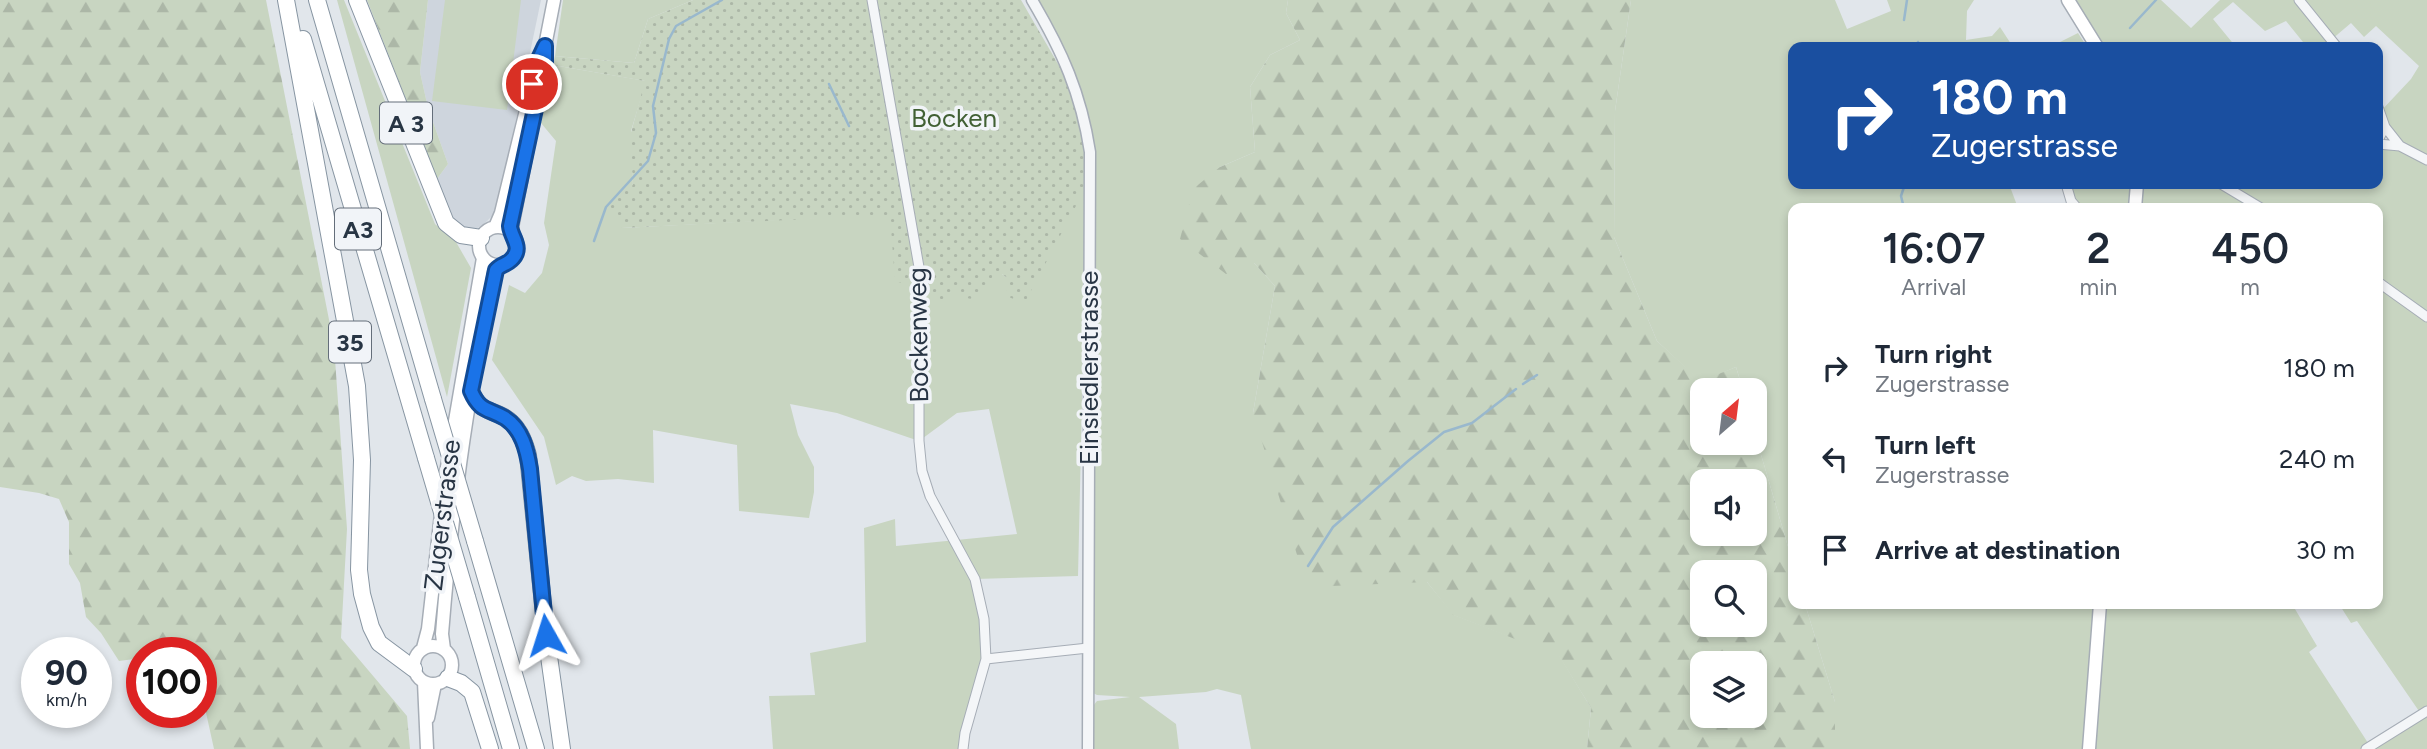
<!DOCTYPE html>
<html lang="en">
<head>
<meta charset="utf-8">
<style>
	body { margin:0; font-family:Figtree,sans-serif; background:#f6f6f7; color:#1f2937; height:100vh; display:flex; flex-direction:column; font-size:26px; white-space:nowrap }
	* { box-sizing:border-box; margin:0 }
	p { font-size:23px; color:#747a83 }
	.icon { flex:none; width:38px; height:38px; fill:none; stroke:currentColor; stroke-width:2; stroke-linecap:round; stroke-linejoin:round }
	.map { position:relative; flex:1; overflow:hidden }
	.details { position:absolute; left:1788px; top:203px; width:595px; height:406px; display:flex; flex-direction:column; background:#fff; border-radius:14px; box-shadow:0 4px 10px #0003 }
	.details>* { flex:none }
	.banner { position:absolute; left:1788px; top:42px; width:595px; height:147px; border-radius:14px; box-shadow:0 4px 10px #0003; background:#1a4fa0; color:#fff; overflow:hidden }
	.needle { width:46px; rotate:28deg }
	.fabs { position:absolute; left:1690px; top:378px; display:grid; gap:14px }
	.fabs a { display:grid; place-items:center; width:77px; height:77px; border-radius:14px; background:#fff; box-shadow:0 4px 10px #0003; font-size:35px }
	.speed { position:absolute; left:21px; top:637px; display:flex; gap:14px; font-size:35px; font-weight:700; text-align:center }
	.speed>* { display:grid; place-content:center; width:91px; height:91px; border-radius:50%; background:#fff; box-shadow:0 4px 10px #0003; line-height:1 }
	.speed small { font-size:18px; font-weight:400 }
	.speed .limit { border:10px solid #d22; background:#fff; color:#111 }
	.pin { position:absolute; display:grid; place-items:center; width:60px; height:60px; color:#fff; margin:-30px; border:4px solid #fff; border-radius:50%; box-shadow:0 2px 7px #0007 }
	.me { position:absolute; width:77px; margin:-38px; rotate:354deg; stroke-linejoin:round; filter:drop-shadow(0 0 5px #0008) }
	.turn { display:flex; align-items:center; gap:24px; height:147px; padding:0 28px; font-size:32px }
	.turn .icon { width:91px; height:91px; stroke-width:2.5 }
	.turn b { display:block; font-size:49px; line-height:60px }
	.eta { display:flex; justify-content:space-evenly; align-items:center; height:119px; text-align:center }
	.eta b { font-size:42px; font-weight:600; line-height:49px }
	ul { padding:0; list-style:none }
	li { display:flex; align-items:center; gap:21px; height:91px; padding:0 28px }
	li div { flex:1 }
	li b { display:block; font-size:26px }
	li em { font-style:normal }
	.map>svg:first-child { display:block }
</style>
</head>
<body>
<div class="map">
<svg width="2427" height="749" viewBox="0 0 2427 749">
	<defs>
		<pattern id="forest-firs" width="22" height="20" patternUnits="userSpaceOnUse" patternTransform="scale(1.75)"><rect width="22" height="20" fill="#c8d5c1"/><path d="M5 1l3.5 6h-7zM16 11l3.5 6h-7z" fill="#acb7a7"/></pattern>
		<pattern id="park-dots" width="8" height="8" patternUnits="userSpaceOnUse" patternTransform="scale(1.75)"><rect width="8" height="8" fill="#c8d5c1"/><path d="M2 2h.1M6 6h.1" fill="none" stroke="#acb7a7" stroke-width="1.8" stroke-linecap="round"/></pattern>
	</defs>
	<rect width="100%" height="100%" fill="#e1e6eb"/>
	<path fill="#ced5dd" d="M428,0H541L497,211L483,225L472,231L455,222L437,179L448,164L428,108L420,72Z"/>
	<path fill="#c8d5c1" d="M337,0H344L435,224L456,242L471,268L447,397Z
		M445,0H521L507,110L432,101Z
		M563,0H693L648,19L634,63L555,56Z
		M1034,0H1288L1286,13L1300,40L1270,55L1250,87L1255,152L1220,167L1254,263L1275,286L1253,413L1427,582L1454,615L1559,655L1591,708L1587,749H1251L1241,695L1217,689L1206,692L1139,697L1176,724L1179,749H1091L1093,706L1097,701L1130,697L1097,695L1093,693L1086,130L1082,94L1069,58Z
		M1631,0H1835L1847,29L1891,11L1887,0H1974L1967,11L1966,40L1992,36L2000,27L2013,47H1794V184H2009L2018,208H1794V567L1755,434V390H1743L1736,367L1701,382L1657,341L1614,237L1615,111Z
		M2068,0H2161L2191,28L2220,0H2427V749H2089L2100,604H2292L2317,646L2309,652L2370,746L2421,714L2357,621L2351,623L2339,604H2378V208H2138L2140,184H2378V144L2399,146L2380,112L2411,79L2419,66L2376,26L2364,37L2351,23L2331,40L2336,47H2307L2286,21L2265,31L2233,2L2213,19L2236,47H2097Z
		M2078,33L2087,47H2050Z
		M553,65L646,81L631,131L633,186L622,228L891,214L919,288H933L934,298L951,292H957L993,274H1002L1006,277L1087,185L1078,576L975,579L971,582L981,619V660L962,729L960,749H773L769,696L815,695L810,653L866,642L864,528L895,519L896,546L1017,534L989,409L957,413L919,441L837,413L790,404L798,435L814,467V492L809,518L739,511L737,445L653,430L654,483L618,479L586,481L572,476L556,485L544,437L492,360L509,285L525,293L542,273L549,245L544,223L556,141L541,123Z
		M2069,184H2130L2128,208H2082L2078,205Z
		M1805,604H2095L2084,749H1835V702Z"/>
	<path fill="url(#forest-firs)" fill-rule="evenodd" d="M0,0H266L334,345L347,529L341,638L407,716L410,749H214L201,690V653H142V658L119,661L101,633L86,617L80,583L69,564V522L59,499L39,493L0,487Z
		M367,0H428L420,72L428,108L448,164L437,179Z
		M1288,0H1631L1615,111L1614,237L1657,341L1701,381L1736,367L1743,390H1703V443H1755V434L1794,567V604H1805L1835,702V749H1587L1591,708L1559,656L1453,615L1427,582L1307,587L1253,413L1275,286L1254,263L1226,274L1180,239L1193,189L1220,167L1255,152L1250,87L1270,55L1300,40L1286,13ZM1755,481V534H1703V481ZM1755,572V625H1703V572ZM1703,663H1755V716H1703Z"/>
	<path fill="url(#park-dots)" d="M693,0H1021L1076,95L1085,146L1087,185L1024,304L1007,296L1006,277L1002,274H993L991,281L972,299L959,297L957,292H951L947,300L933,298V288H919L895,281L890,215L622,228L608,204L633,185L630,136L645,81L553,65L555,56L634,63L648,19Z"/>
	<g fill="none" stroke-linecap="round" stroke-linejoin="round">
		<path stroke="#99b8cd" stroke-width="2.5" d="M1904,20L1907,0
			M2130,28L2156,0
			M1916,47L1918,42
			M829,84L849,126
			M1904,208L1901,196L1905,184
			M594,241L606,207L648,161L656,133L653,106L669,39L676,26L722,0
			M1523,384L1537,375
			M1308,566L1333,527L1408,461L1444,432L1472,423L1516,389"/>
		<defs>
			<path id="minor" d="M872,0L919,267V441L922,471L930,496L975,579L984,619L986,659
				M2299,0L2337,47
				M2378,107L2385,127L2378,140
				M2385,127L2400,146
				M2378,144L2400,146L2427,160
				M2066,184L2071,201L2077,208
				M2221,184L2261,208
				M2378,282L2427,317
				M963,749L965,733L986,659L1088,648
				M2366,749L2427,711"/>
			<path id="tertiary" d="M1032,0C1062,51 1081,93 1090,152L1088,749"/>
			<path id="secondary" d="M2068,0L2097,47
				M2135,208L2137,184
				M495,227L501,213L538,61L545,46L554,0
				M479 246a19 19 0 1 1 38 0a19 19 0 1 1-38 0Z
				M511,232L541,81
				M414 665a19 19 0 1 1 38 0a19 19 0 1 1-38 0Z
				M423,648L428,629L445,479L483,258
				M444,649L442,634C450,533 462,432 482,332C486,312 487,282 499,265
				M424,682L427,749
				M428,718L435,684
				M2089,749L2100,604"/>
			<path id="motorway" d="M286,0L357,386L362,460L359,570L362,594L371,627L379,643L414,669
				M317,0L433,399
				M357,0L446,223L461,235L481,238
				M303,39L426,458
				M471,391C480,412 487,408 504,417C518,425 524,440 528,455L546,635L562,749
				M475,541L536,749
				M467,597L511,749
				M448,678L461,683L472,692L490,749"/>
		</defs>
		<use href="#minor" stroke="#a6adb6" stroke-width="11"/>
		<use href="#tertiary" stroke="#a6adb6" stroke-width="13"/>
		<use href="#secondary" stroke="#a6adb6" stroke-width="15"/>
		<use href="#motorway" stroke="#8795a2" stroke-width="18"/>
		<use href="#minor" stroke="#f4f6f8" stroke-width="9"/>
		<use href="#tertiary" stroke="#f4f6f8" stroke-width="10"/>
		<use href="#secondary" stroke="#fff" stroke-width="12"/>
		<use href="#motorway" stroke="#fff" stroke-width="16"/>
		<defs>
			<path id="motorway-bridge" d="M433,399L475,541
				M426,458L467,597"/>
		</defs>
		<use href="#motorway-bridge" stroke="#8795a2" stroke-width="18" stroke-linecap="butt"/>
		<use href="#motorway-bridge" stroke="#fff" stroke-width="16"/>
	</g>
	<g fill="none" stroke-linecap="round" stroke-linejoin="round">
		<defs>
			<path id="route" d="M532,84L538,61L545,46V62L510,226C511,238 524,248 511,260C506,265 501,264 496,270L471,391C480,412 488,408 505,418C522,429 527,450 530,469L546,635"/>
		</defs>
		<use href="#route" stroke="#114b97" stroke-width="18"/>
		<use href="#route" stroke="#1a73e8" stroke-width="12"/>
	</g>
	<g text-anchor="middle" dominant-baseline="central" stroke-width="7" stroke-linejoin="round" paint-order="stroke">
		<g fill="#f1f4f8" stroke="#646e7a" stroke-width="2">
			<rect x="380" y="102.5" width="52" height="41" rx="5"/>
			<rect x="335" y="208.5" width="46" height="41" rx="5"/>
			<rect x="329" y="321.5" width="42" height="41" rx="5"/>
		</g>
		<g font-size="24" font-weight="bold" fill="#283544">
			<text x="406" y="123">A 3</text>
			<text x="358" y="229">A3</text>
			<text x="350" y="342">35</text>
		</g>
		<g font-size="26" fill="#416034" stroke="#f1f4f8">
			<text x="954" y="118">Bocken</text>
		</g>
		<g font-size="26" fill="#283544" stroke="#f1f4f8">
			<text transform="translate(918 335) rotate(-91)">Bockenweg</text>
			<text transform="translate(1089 368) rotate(-90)">Einsiedlerstrasse</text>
			<text transform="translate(442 515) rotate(-83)">Zugerstrasse</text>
		</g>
	</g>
</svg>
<div class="fabs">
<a><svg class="needle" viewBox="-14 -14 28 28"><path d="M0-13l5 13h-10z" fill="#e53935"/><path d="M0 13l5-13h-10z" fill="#747a83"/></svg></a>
<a><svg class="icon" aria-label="sound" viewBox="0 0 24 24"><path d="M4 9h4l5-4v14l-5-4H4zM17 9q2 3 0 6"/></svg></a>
<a><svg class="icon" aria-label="search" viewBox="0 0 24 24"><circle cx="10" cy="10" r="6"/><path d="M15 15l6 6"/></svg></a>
<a><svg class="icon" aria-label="layers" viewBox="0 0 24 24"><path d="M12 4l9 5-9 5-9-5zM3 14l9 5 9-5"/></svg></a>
</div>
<div class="speed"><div>90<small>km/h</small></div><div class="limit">100</div></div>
<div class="pin" style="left:532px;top:84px;background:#d93025"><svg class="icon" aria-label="arrive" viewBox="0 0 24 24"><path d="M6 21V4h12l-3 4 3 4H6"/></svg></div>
<svg class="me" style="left:546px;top:635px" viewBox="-20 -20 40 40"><path d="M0-17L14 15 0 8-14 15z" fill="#1a73e8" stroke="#fff" stroke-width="4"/></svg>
<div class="banner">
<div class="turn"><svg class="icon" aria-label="right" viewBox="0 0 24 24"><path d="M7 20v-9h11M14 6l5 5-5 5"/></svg><div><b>180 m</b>Zugerstrasse</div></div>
</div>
<section class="details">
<div class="eta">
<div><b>16:07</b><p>Arrival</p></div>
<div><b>2</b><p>min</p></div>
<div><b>450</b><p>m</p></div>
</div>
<ul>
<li><svg class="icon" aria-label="right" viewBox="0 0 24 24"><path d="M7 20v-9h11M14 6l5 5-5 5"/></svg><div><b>Turn right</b><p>Zugerstrasse</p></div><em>180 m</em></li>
<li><svg class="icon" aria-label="left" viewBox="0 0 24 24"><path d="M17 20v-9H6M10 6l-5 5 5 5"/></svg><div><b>Turn left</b><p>Zugerstrasse</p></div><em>240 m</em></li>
<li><svg class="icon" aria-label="arrive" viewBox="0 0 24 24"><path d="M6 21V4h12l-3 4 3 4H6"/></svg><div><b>Arrive at destination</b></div><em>30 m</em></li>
</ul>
</section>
</div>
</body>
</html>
